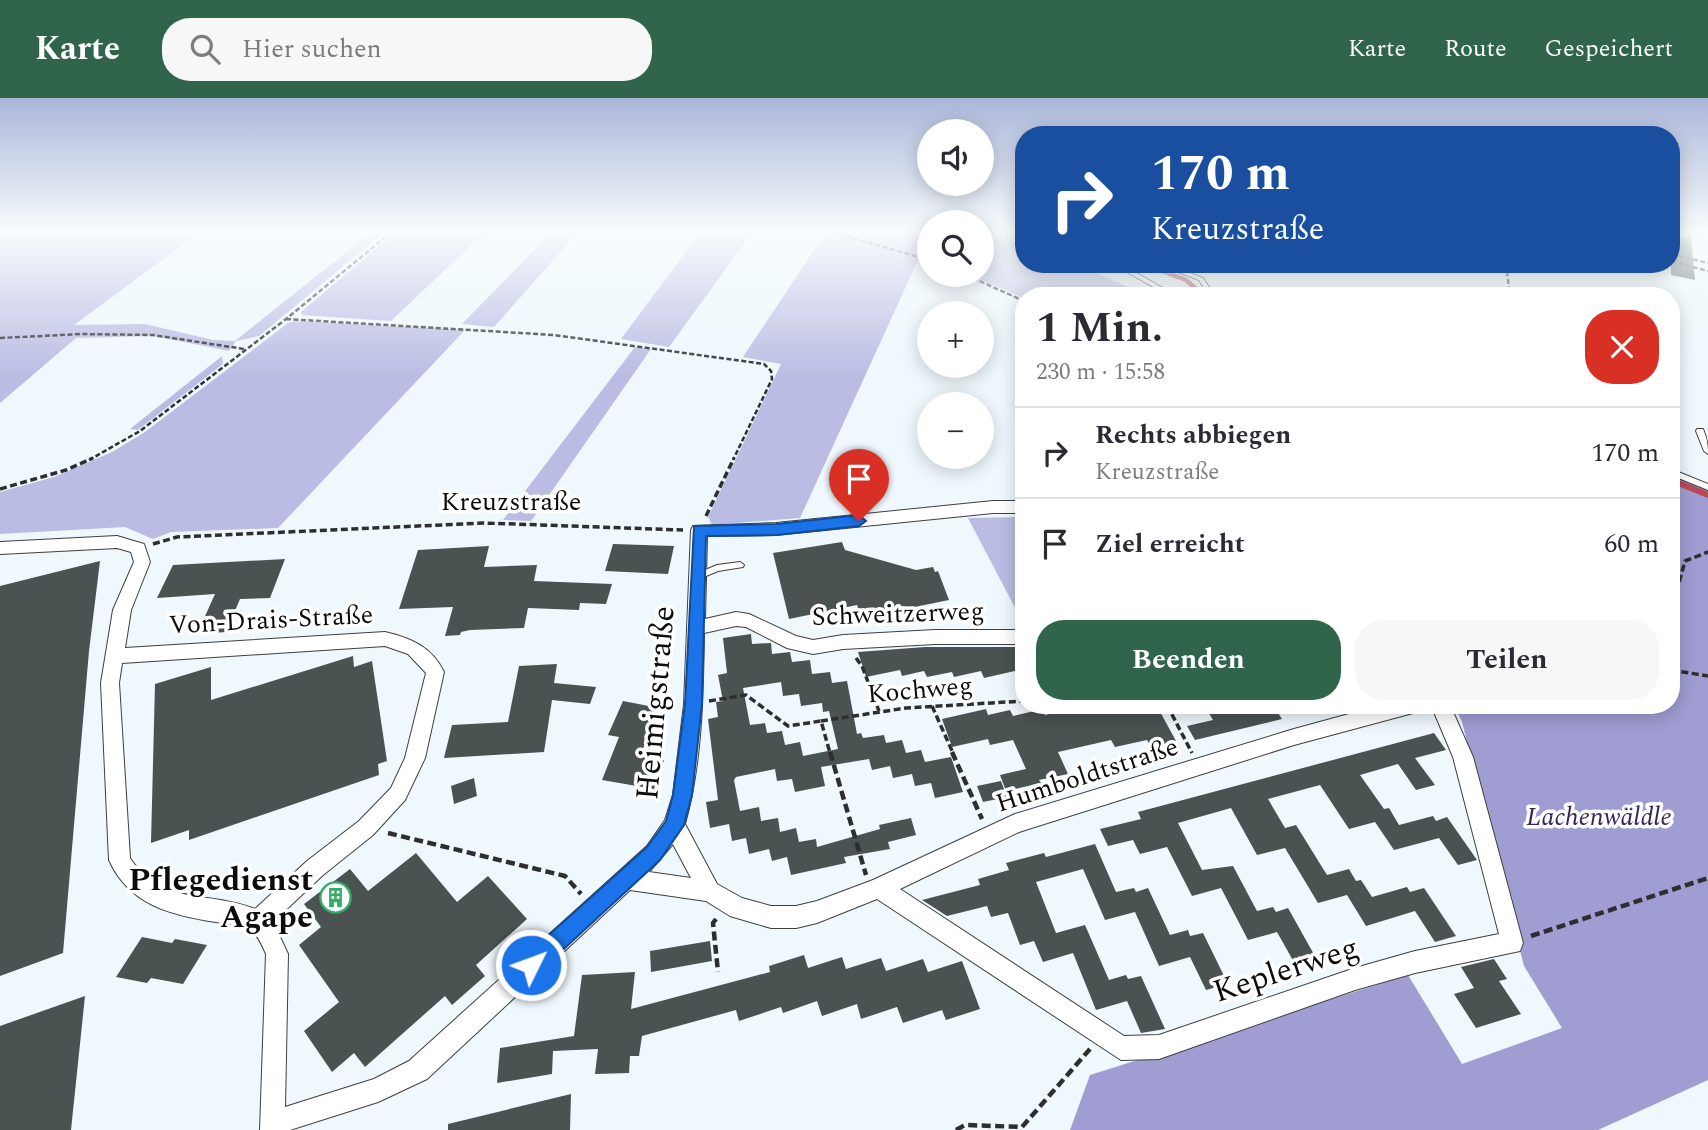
<!DOCTYPE html>
<html lang="de">
<head>
<meta charset="utf-8">
<style>
	body { margin:0; font-family:Spectral,serif; background:#f7f7f7; color:#2b2b33; height:100vh; display:flex; flex-direction:column; font-size:26px; white-space:nowrap }
	* { box-sizing:border-box; margin:0 }
	p { font-size:23px; color:#7c7c81 }
	.icon { flex:none; width:38px; height:38px; fill:none; stroke:currentColor; stroke-width:2; stroke-linecap:round; stroke-linejoin:round }
	.map { position:relative; flex:1; overflow:hidden }
	.sheet { position:absolute; left:1015px; top:189px; width:665px; height:427px; display:flex; flex-direction:column; background:#fff; border-radius:28px; box-shadow:0 4px 18px #0003 }
	.sheet>* { flex:none }
	.guide { position:absolute; left:1015px; top:28px; width:665px; height:147px; border-radius:28px; box-shadow:0 4px 18px #0003; background:#1a4fa0; color:#fff; overflow:hidden }
	.buttons { position:absolute; left:917px; top:21px; display:grid; gap:14px }
	.buttons a { display:grid; place-items:center; width:77px; height:77px; border-radius:50%; background:#fff; box-shadow:0 4px 18px #0003; font-size:35px }
	.pin { position:absolute; display:grid; place-items:center; width:60px; height:60px; color:#fff; margin:-72px -30px; border-radius:50% 50% 50% 0; rotate:-45deg; box-shadow:0 0 7px #0007 }
	.pin .icon { rotate:45deg }
	.me { position:absolute; width:77px; margin:-38px; rotate:48deg; stroke-linejoin:round; filter:drop-shadow(0 0 5px #0008) }
	.turn { display:flex; align-items:center; gap:24px; height:147px; padding:0 21px; font-size:32px }
	.turn .icon { width:91px; height:91px; stroke-width:2.5 }
	.turn b { display:block; font-size:49px; line-height:60px }
	.round { display:grid; place-items:center; flex:none; width:74px; height:74px; border-radius:28px; background:#f7f7f7 }
	.head { display:flex; align-items:center; justify-content:space-between; height:119px; padding:0 21px }
	h1 { font-size:42px; font-weight:700; line-height:52px }
	.primary-button { display:flex; gap:14px; margin-top:auto; padding:14px 21px }
	.primary-button a { flex:1; height:80px; border-radius:28px; background:#30654c; color:#fff; font-size:28px; font-weight:700; line-height:80px; text-align:center }
	.primary-button a+a { background:#f7f7f7; color:#2b2b33 }
	ul { padding:0; list-style:none }
	li { display:flex; align-items:center; gap:21px; height:91px; padding:0 21px; border-top:2px solid #e1e1e2 }
	li div { flex:1 }
	li b { display:block; font-size:26px }
	li em { font-style:normal }
	header { display:flex; align-items:center; gap:42px; box-sizing:border-box; height:98px; padding:0 35px; background:#30654c; color:#fff }
	header strong { font-size:33px }
	nav { display:flex; gap:38px; margin-inline-start:auto; font-size:24px }
	.search { width:490px; height:63px; background:#f7f7f7; display:flex; align-items:center; gap:18px; box-sizing:border-box; padding:0 24px; border-radius:28px; color:#7c7c81; font-size:26px }
	.map>svg:first-child { display:block }
</style>
</head>
<body>
<header>
<strong>Karte</strong>
<div class="search"><svg class="icon" aria-label="search" viewBox="0 0 24 24"><circle cx="10" cy="10" r="6"/><path d="M15 15l6 6"/></svg>Hier suchen</div>
<nav><a>Karte</a><a>Route</a><a>Gespeichert</a></nav>
</header>
<div class="map">
<svg width="1708" height="1032" viewBox="0 0 1708 1032">
	<rect width="100%" height="100%" fill="#eef8fd"/>
	<path fill="#bbbce3" d="M0,132H203L74,227L145,226L213,242L235,243L374,132H387L259,238L236,243L229,253L154,238L76,240L0,305Z
		M398,132H487L391,223L302,217L301,214Z
		M554,132H580L494,229L462,226Z
		M702,132H754L669,249L621,241Z
		M824,132H929V160L923,158L919,160L800,420L712,427L708,419L781,266L743,259L826,134Z
		M982,132H1008L1007,138L1024,144V166H1075L1149,198H1024V200L970,177H982Z
		M295,223L465,232L278,430L171,434L153,441L125,429L0,436V394L54,379L112,354L145,334L288,225Z
		M635,249L651,251L531,423L503,422Z
		M222,258L223,266L138,332L130,331Z
		M1024,419V527L968,420Z"/>
	<path fill="#9f9dd2" d="M1671,376L1708,391V982L1598,1032H1070L1090,977L1408,877L1462,966L1562,930L1524,868L1462,624L1454,607H1671Z"/>
	<g fill="none" stroke-linecap="round" stroke-linejoin="round">
		<path stroke="#bc4855" stroke-width="4.5" d="M1143,166L1186,182L1204,198"/>
		<path stroke="#bc4855" stroke-width="6" d="M1671,382L1708,397"/>
	</g>
	<path fill="#4a5352" fill-rule="evenodd" d="M1671,137L1691,140L1695,182L1671,177Z
		M842,444L845,452L916,472L933,469L935,474L938,473L949,502L905,511L904,508L860,515L857,507L789,521L773,455Z
		M613,446L674,448L668,476L605,473Z
		M489,448L484,469L537,467L534,483L612,486L606,506L580,505L579,512L528,510L524,530L470,532L461,534L460,537L445,538L453,509L399,511L418,452Z
		M285,461L270,500L240,501L226,534L197,536L215,496L157,500L173,467Z
		M100,463L89,553L63,855L0,878V488Z
		M751,536L752,546L771,545L772,556L790,554L792,564L810,562L812,576L830,574L832,585L847,583L857,636L861,635L863,640L884,637L886,645L902,642L906,655L921,652L925,664L951,659L963,694L935,700L931,685L915,688L912,676L893,680L890,668L872,672L869,661L821,669L825,688L795,694L792,681L777,683L775,671L736,679L734,682L740,713L759,709L761,723L778,720L780,734L796,730L799,744L816,741L817,749L880,731L879,727L911,720L916,737L888,744L890,751L844,759L846,765L791,777L787,759L772,763L769,751L749,756L746,740L732,743L729,726L710,730L706,704L718,702L708,621L718,619L716,604L723,603L718,577L727,575L723,540ZM781,584L783,598L799,596L801,608L822,605L823,614L829,613L838,651L803,658L800,644L785,647L782,633L767,635L765,625L750,627L743,590Z
		M925,549H1024V571L984,580L981,573L954,579L952,574L927,579L924,573L902,578L900,572L866,579L858,554Z
		M353,558L354,569L372,563L387,663L378,666L379,677L189,742V732L151,745L155,586L211,569V602Z
		M557,566L554,585L596,589L590,606L552,602L544,654L444,660L452,627L508,624L519,568Z
		M623,603L659,610L640,658L664,662L654,691L602,682L619,639L608,637Z
		M1204,607H1273L1282,621L1195,642L1187,628L1213,622Z
		M1107,609L1110,615L1140,609L1143,614L1158,610L1176,643L1151,649L1147,642L1115,649L1111,642L1058,654L1068,676L1039,682L1041,685L1006,693L1000,677L1026,671L1013,642L990,647L988,641L952,649L942,621L986,611L988,617L1010,612L1013,618L1043,611L1045,617L1075,610L1078,616Z
		M1434,635L1446,652L1415,660L1435,687L1416,692L1398,666L1360,677L1384,711L1389,710L1399,727L1433,718L1436,723L1447,719L1477,762L1458,767L1439,740L1394,752L1375,724L1349,731L1320,687L1268,701L1285,730L1296,727L1327,777L1349,771L1356,783L1361,782L1372,799L1407,789L1410,794L1424,790L1456,838L1435,844L1415,813L1366,828L1347,797L1318,805L1285,750L1257,757L1231,710L1178,725L1202,772L1233,768L1257,813L1273,809L1276,814L1288,810L1316,860L1295,866L1277,834L1248,842L1221,790L1192,798L1167,749L1140,756L1133,742L1108,748L1100,731L1141,721L1138,714Z
		M474,680L477,698L454,706L451,688Z
		M1001,683L1007,699L983,704L977,688Z
		M1095,746L1116,794L1134,790L1136,794L1148,790L1170,837L1188,832L1190,838L1203,835L1228,886L1206,892L1190,859L1159,868L1135,814L1105,822L1083,771L1036,784L1056,835L1085,827L1109,882L1126,877L1128,881L1141,878L1165,931L1141,935L1127,903L1096,912L1073,855L1043,864L1034,843L1020,847L1008,815L991,819L987,808L947,818L922,802L980,787L978,781L1009,772L1006,765L1044,755L1046,759Z
		M416,755L457,804L488,778L527,821L476,867L485,878L452,907L445,898L365,969L354,955L332,974L304,933L339,904L299,847L321,829L304,806L350,771L368,793Z
		M142,839L172,845L175,841L207,847L183,886L151,880L147,885L116,879Z
		M710,843L712,863L651,874L650,853Z
		M804,857L808,870L842,859L846,871L881,860L886,873L923,861L928,874L962,863L980,911L946,922L942,912L903,925L897,909L861,921L857,906L822,918L817,903L783,915L781,909L739,923L736,912L642,938L639,958H630L629,975L595,976L598,951L553,953L552,976L497,985L500,950L574,938L582,877L635,874L631,911L770,874L769,868Z
		M1494,861L1507,881L1499,883L1521,916L1476,930L1454,896L1474,890L1461,869Z
		M85,898L71,1032H0V928Z
		M571,996L570,1032H448V1026Z"/>
	<g fill="none" stroke-linecap="round" stroke-linejoin="round">
		<defs>
			<path id="service" d="M1113,166H1121L1177,198H1169Z
				M1157,166H1166L1203,180L1215,198H1209L1199,182Z
				M1697,331H1703C1707,340 1708,346 1708,356L1704,353L1696,333Z
				M1671,371L1708,386V392L1671,377Z
				M740,464L744,467L743,469L718,473L699,481L695,478L696,476L717,467Z"/>
			<path id="minor" d="M993,403H1024V415H993L776,437L707,438L705,521L736,514L749,516L796,538L813,542L843,537L935,532H1024V546H935L843,551L813,556L787,550L746,529L736,528L704,535C703,599 702,665 685,726L717,786L742,800L771,808H796L817,803L873,782L1015,716L1294,631L1382,607H1422L1420,613L1413,615L1294,647L1019,734L900,791L1124,938L1159,937L1355,870L1415,853L1499,836L1453,659L1431,607H1450L1473,659L1523,845L1520,853L1415,875L1355,892L1159,961L1121,962L877,801L817,825L796,830H771L730,818L706,803L630,792L427,981L378,1004L290,1032H260L266,856C262,847 257,835 248,830C239,825 226,826 216,824C171,817 129,807 109,762L101,585L113,512L134,464L131,454L117,450L0,456V444L117,438L144,446L150,464L131,512L125,550L385,534C411,540 432,549 444,574L425,660L405,702L373,737L323,777L273,824L288,856L285,1009L374,981L409,963L647,748L665,722L673,697L684,606L691,432L693,428L776,425ZM385,548L408,556L426,575L405,660L391,690L359,723L307,763L255,811C209,792 162,809 130,760L119,585L122,565ZM673,746L691,780L649,774Z"/>
		</defs>
		<use href="#service" stroke="#3f3f3f" stroke-width="2"/>
		<use href="#minor" stroke="#3f3f3f" stroke-width="2"/>
		<path stroke="#2e2e2e" stroke-width="2.5" stroke-dasharray="5 2.5" stroke-linecap="butt" d="M825,132L929,162
			M1671,156L1708,165
			M1671,163L1708,173
			M1506,166L1510,198
			M966,177L1024,203
			M286,221L554,237L764,266L771,273L772,281L733,362
			M0,240L80,236L153,237L244,251
			M89,362L140,333L286,221L394,132"/>
		<path stroke="#2e2e2e" stroke-width="3.5" stroke-dasharray="7 3.5" stroke-linecap="butt" d="M0,391L66,372L93,360
			M706,418L734,360
			M153,446L177,439L484,425L683,432
			M1671,514L1685,463L1708,454
			M856,560L862,568L879,613
			M1671,572L1708,578
			M709,603L746,597L788,628L821,623L830,655
			M1167,607L1192,655
			M932,608L953,655
			M821,623L906,610L1024,603"/>
		<path stroke="#2e2e2e" stroke-width="4.5" stroke-dasharray="9 4.5" stroke-linecap="butt" d="M830,654L866,777
			M952,654L982,721
			M388,735L565,778L581,796
			M716,821L713,825L718,874
			M1531,838L1708,780
			M956,1032L965,1027L1022,1029L1090,951"/>
		<use href="#service" fill="#fff" fill-rule="evenodd"/>
		<use href="#minor" fill="#fff" fill-rule="evenodd"/>
	</g>
	<linearGradient id="sky" x2="0" y2="1"><stop stop-color="#aab6d8"/><stop offset="0.48" stop-color="#f7fcfe"/><stop offset="1" stop-color="#f7fcfe" stop-opacity="0"/></linearGradient>
	<rect width="1708" height="277" fill="url(#sky)"/>
	<path fill="#1a73e8" stroke="#114b97" stroke-width="2" d="M859,417L866,423L859,428L776,437L706,438L702,606L692,697L684,727L660,762L539,874L531,877L524,874L521,867L524,859L647,749L666,723L673,697L685,606L694,428L776,426Z"/>
	<defs>
		<symbol id="building-ring" viewBox="-11 -11 22 22"><circle r="9.5" fill="#fff" stroke="#36ab6a" stroke-width="1.5"/><path d="M-4-6H4V6H1V3H-1V6H-4ZM-2.5-4.3h1.7v1.8h-1.7ZM.8-4.3h1.7v1.8H.8ZM-2.5-1h1.7V.8h-1.7ZM.8-1h1.7V.8H.8Z" fill="#36ab6a"/></symbol>
	</defs>
	<g fill-rule="evenodd">
		<use href="#building-ring" x="318" y="782" width="35" height="35"/>
	</g>
	<g text-anchor="middle" dominant-baseline="central" stroke-width="7" stroke-linejoin="round" paint-order="stroke">
		<g font-size="26" fill="#0c0c0c" stroke="#fff">
			<text x="511" y="404">Kreuzstraße</text>
			<text transform="translate(898 516) rotate(-2)">Schweitzerweg</text>
			<text transform="translate(271 522) rotate(-3)">Von-Drais-Straße</text>
			<text transform="translate(920 592) rotate(-5)">Kochweg</text>
			<text transform="translate(1087 677) rotate(-18)">Humboldtstraße</text>
		</g>
		<g font-size="26" font-style="italic" fill="#34255b" stroke="#fff">
			<text x="1599" y="719">Lachenwäldle</text>
		</g>
		<g font-size="32" fill="#0c0c0c" stroke="#fff">
			<text transform="translate(656 605) rotate(-85)">Heimigstraße</text>
			<text transform="translate(1286 872) rotate(-18)">Keplerweg</text>
		</g>
		<g font-size="32" font-weight="bold" fill="#0c0c0c" stroke="#fff" text-anchor="end">
			<text x="313" y="782">Pflegedienst<tspan x="313" dy="37">Agape</tspan></text>
		</g>
	</g>
</svg>
<div class="buttons">
<a><svg class="icon" aria-label="sound" viewBox="0 0 24 24"><path d="M4 9h4l5-4v14l-5-4H4zM17 9q2 3 0 6"/></svg></a>
<a><svg class="icon" aria-label="search" viewBox="0 0 24 24"><circle cx="10" cy="10" r="6"/><path d="M15 15l6 6"/></svg></a>
<a>+</a>
<a>−</a>
</div>
<div class="pin" style="left:859px;top:423px;background:#d93025"><svg class="icon" aria-label="arrive" viewBox="0 0 24 24"><path d="M6 21V4h12l-3 4 3 4H6"/></svg></div>
<svg class="me" style="left:531px;top:867px" viewBox="-20 -20 40 40"><circle r="17" fill="#1a73e8" stroke="#fff" stroke-width="3"/><path d="M0-11L8 9 0 5-8 9z" fill="#fff"/></svg>
<div class="guide">
<div class="turn"><svg class="icon" aria-label="right" viewBox="0 0 24 24"><path d="M7 20v-9h11M14 6l5 5-5 5"/></svg><div><b>170 m</b>Kreuzstraße</div></div>
</div>
<section class="sheet">
<div class="head"><div><h1>1 Min.</h1><p>230 m · 15:58</p></div><a class="round" style="background:#d93025;color:#fff"><svg class="icon" aria-label="close" viewBox="0 0 24 24"><path d="M6 6l12 12M18 6L6 18"/></svg></a></div>
<ul>
<li><svg class="icon" aria-label="right" viewBox="0 0 24 24"><path d="M7 20v-9h11M14 6l5 5-5 5"/></svg><div><b>Rechts abbiegen</b><p>Kreuzstraße</p></div><em>170 m</em></li>
<li><svg class="icon" aria-label="arrive" viewBox="0 0 24 24"><path d="M6 21V4h12l-3 4 3 4H6"/></svg><div><b>Ziel erreicht</b></div><em>60 m</em></li>
</ul>
<div class="primary-button"><a>Beenden</a><a>Teilen</a></div>
</section>
</div>
</body>
</html>
